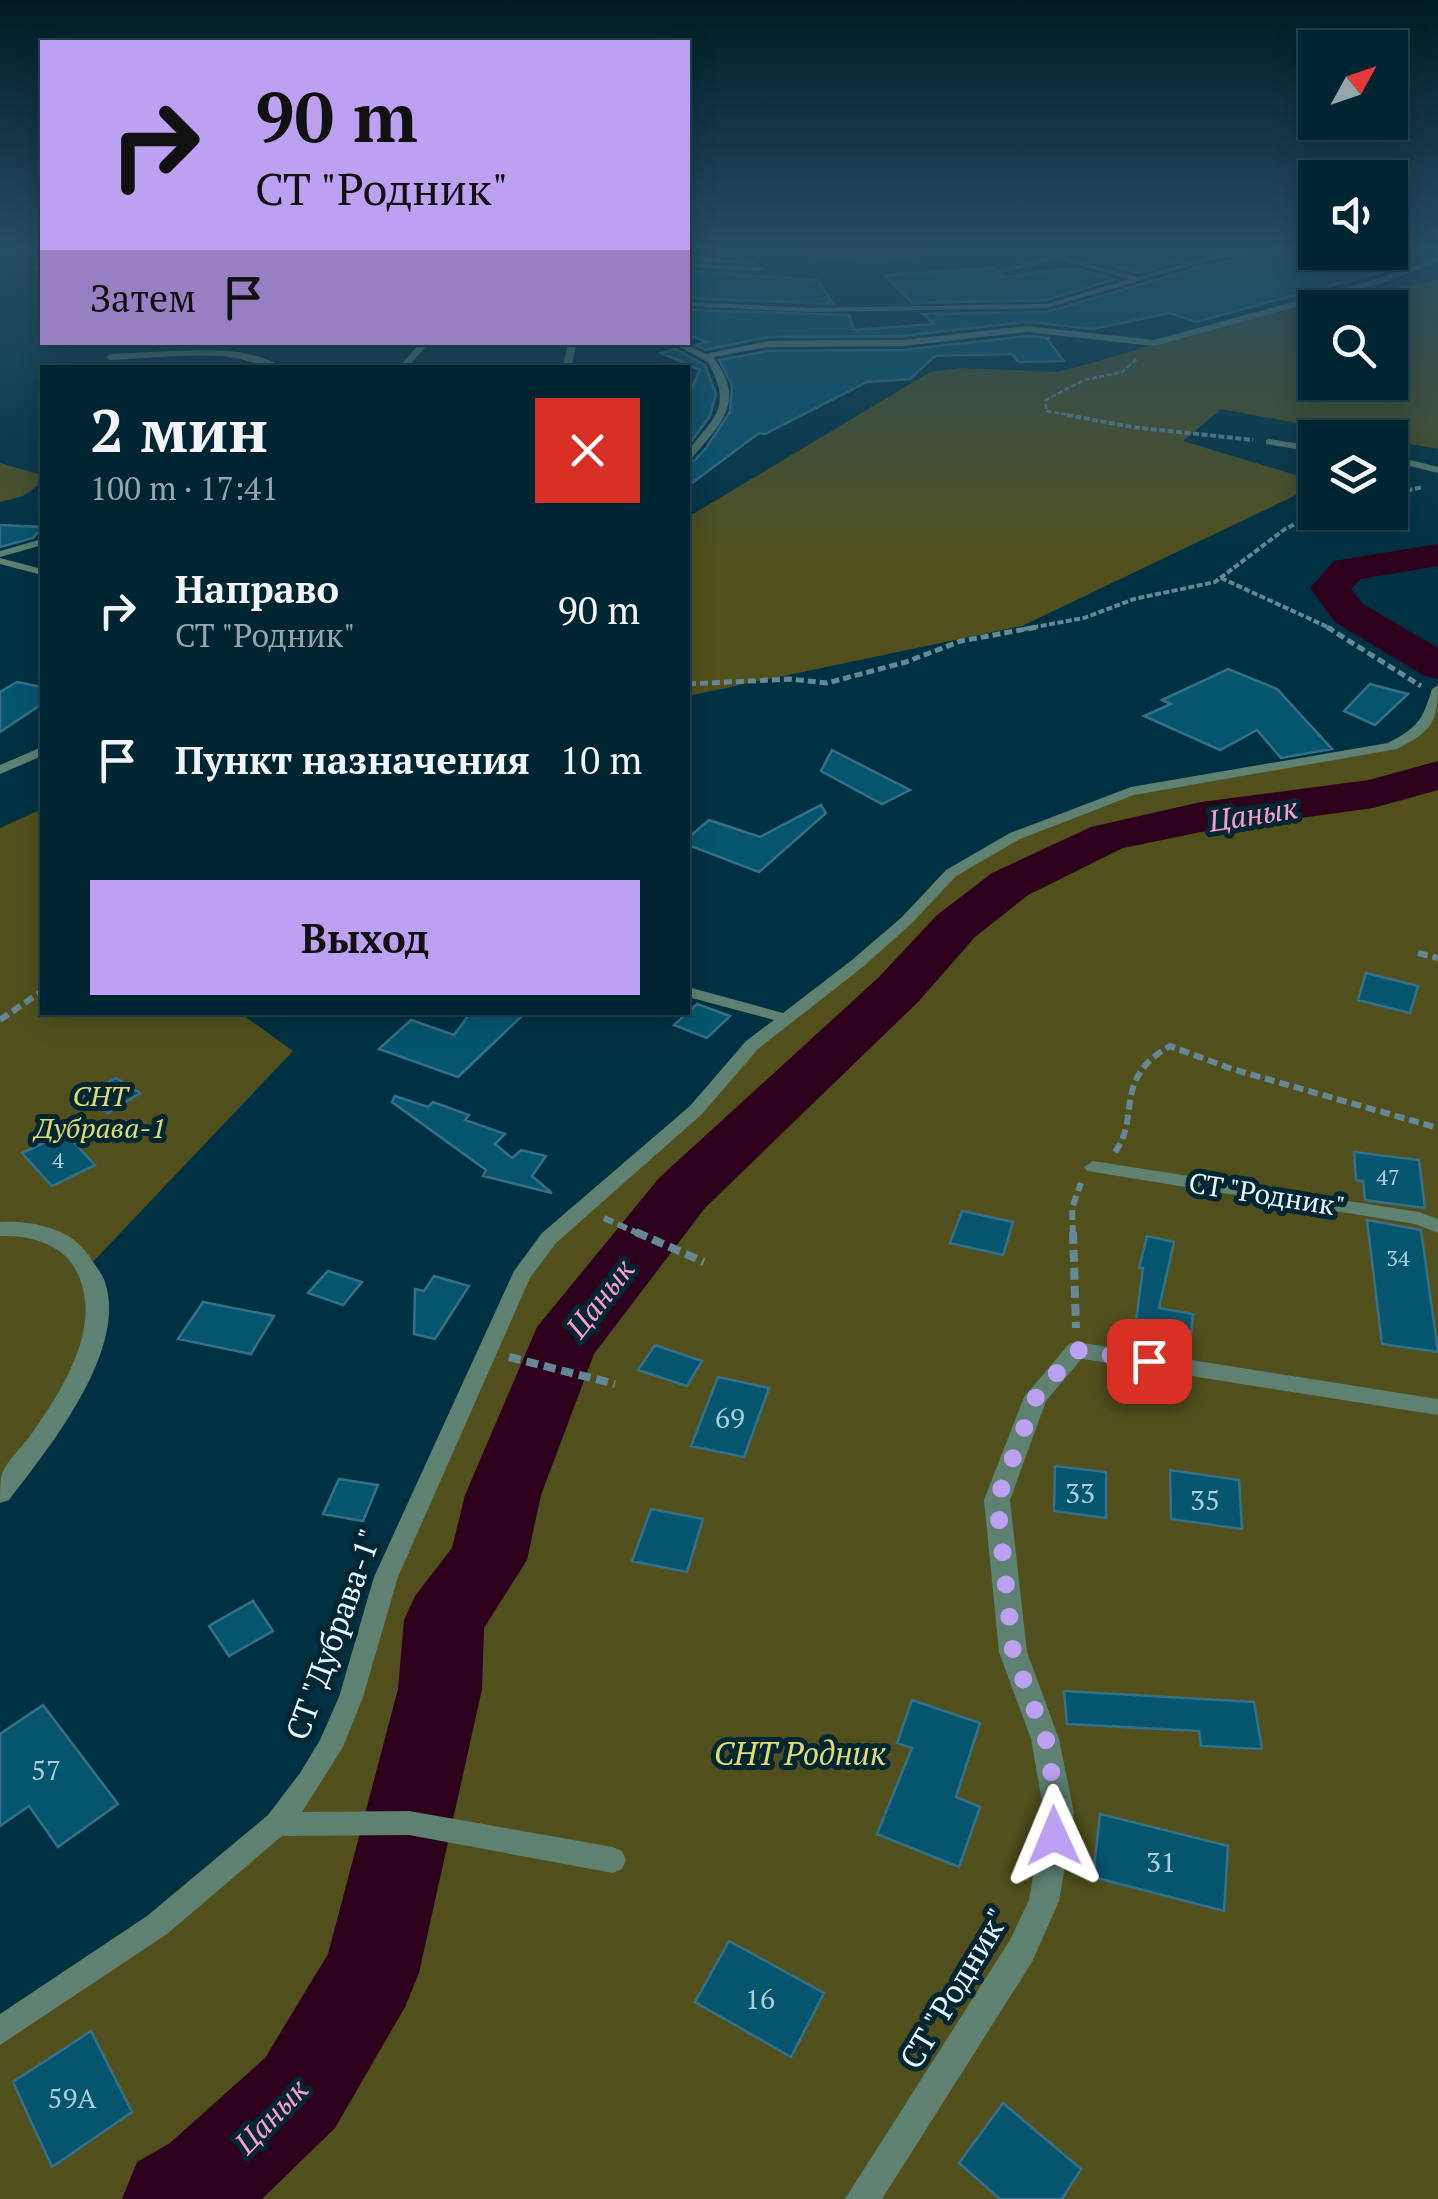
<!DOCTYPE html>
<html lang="ru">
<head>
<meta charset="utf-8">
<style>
	body { margin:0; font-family:"PT Serif",serif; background:#0a2d3a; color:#f1f3f6; height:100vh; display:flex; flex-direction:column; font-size:38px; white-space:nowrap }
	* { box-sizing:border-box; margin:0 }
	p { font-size:32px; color:#95a5ac }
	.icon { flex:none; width:55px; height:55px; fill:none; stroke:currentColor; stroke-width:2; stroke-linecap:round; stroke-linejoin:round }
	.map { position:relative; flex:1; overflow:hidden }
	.sheet { position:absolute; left:40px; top:365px; width:650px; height:650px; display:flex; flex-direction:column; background:#002532; border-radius:0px; box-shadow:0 5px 25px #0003,0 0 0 2px #22424d }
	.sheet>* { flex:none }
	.guide { position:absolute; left:40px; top:40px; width:650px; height:305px; border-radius:0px; box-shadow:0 5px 25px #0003,0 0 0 2px #22424d; background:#bca0f2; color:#111; overflow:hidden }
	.needle { width:65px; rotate:50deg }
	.controls { position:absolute; left:1298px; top:30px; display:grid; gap:20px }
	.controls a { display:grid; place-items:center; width:110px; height:110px; border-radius:0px; background:#002532; box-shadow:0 5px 25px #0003,0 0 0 2px #22424d; font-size:50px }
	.pin { position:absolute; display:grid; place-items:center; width:85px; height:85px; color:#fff; margin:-42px; border-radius:20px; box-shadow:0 5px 15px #0006 }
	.me { position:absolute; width:110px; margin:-55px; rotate:359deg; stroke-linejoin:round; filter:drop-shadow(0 0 8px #0008) }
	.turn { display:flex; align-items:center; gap:35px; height:210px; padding:0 50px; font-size:45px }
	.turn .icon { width:130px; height:130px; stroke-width:2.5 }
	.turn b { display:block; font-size:70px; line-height:85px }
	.then { display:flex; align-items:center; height:95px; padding:0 50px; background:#0003; gap:20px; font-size:38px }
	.round { display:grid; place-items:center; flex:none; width:105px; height:105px; border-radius:0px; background:#0a2d3a }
	.summary { display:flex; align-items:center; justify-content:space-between; height:170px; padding:0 50px }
	h1 { font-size:60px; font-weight:800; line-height:75px }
	.button { display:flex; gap:20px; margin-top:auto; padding:20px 50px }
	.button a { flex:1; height:115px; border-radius:0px; background:#bca0f2; color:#111; font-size:40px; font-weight:800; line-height:115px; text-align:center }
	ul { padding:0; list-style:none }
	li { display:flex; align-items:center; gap:30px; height:150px; padding:0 50px }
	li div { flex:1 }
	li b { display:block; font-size:38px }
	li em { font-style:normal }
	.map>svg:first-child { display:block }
</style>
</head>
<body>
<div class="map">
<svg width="1438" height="2199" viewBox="0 0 1438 2199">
	<rect width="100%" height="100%" fill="#003142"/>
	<path fill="#51501d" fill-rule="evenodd" d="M740,248H943C866,280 816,251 740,248Z
		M1438,280V449L1221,409L1183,441L1315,481V486L1022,626L688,696V517L930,372L960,368L1059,372L1283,308ZM1315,308H1390V382H1315Z
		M0,463L42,475V482L23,496L0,502Z
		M1438,689V2199H0V2031L157,1925L309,1781L386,1577L521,1276L666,1135L732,1064L858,963L951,873L1015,836L1131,791L1392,746L1417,733Z
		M42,809V1012L240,1013L293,1051L89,1266L98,1319L26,1461L0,1493V828Z"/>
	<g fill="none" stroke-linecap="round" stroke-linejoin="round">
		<path fill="#2d011c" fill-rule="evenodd" d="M1438,544V566L1360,579L1351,589L1363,604L1438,648V679L1423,675L1335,622L1310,588L1334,561Z
			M1438,761V790L1373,808L1201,832L1123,848L1028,895L975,937L919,1001L705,1208L594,1354L541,1495L527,1560L484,1628L482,1689L419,1973L405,2007L335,2128L262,2199H122L137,2162L170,2143L265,2058L328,1954L398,1689L404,1620L415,1596L452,1548L465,1495L537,1327L659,1178L879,977L937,915L992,873L1091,827L1201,802L1369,780Z"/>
	</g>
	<path fill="#06556f" stroke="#347089" stroke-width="2.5" d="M703,250L759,256L754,263L689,259Z
		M1275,252H1304L1384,271L1196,322L1170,313L1093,329L1027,322L903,336L768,337L706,350L696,345L707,342L688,335V310L849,315L854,330L934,324L923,314L1047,312L1199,267Z
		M1115,255L1150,263L1163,258L1177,262L1138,273L1095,261Z
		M995,268L1003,277L1075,268L1116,279L1046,300L912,303L884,275Z
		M688,271L818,280L833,304L688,298Z
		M1027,336L1050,338L1047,339L1064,361L1018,362L1012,354L935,356L910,379L867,382L765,434L759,433L688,486V462L695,460L706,448L730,412L732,385L719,360L768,351L903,350Z
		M676,349L705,365L716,394L710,416L688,446V396L700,370L661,353Z
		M0,525L42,527V528L33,538L0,547Z
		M1228,669L1277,689L1332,749L1281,758L1257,730L1220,750L1144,716L1171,704L1162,700Z
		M17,682L42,687V704L0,732V692Z
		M1370,684L1408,694L1375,725L1344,711Z
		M832,750L910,790L882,804L821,771Z
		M821,805L826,813L759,872L688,845V838L709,820L760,837Z
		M1366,973L1418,986L1410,1013L1358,1000Z
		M697,1004L730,1016L707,1038L674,1025Z
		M471,1012H526L458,1077L379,1049L411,1020L454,1035Z
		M116,1078L140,1093L108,1113L83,1097Z
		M395,1096L428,1107L433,1102L469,1115L465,1120L505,1134L495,1144L512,1158L521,1150L546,1156L532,1176L552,1193L483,1176L486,1170L392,1102Z
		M65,1133L95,1165L52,1186L22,1153Z
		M1354,1152L1419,1160L1425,1208L1365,1200L1363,1181L1356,1180Z
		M962,1211L1013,1222L1003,1255L950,1243Z
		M1367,1220L1421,1230L1438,1352L1382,1344Z
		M1147,1236L1174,1242L1159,1308L1193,1314L1189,1354L1144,1345L1145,1331L1135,1329L1143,1268H1139Z
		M328,1271L362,1282L343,1305L308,1293Z
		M434,1276L469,1286L435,1339L414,1334L415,1289L424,1291Z
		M203,1302L274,1316L251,1354L178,1339Z
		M655,1345L702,1361L687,1386L638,1370Z
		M718,1377L769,1388L744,1457L691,1446Z
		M1055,1466L1106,1472V1518L1054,1511Z
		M1170,1470L1239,1480L1242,1529L1171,1519Z
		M339,1479L378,1485L363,1521L323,1514Z
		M651,1509L703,1519L687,1572L632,1561Z
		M253,1601L273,1631L229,1656L209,1626Z
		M1064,1691L1254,1702L1262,1749L1201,1746L1199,1731L1067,1724Z
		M912,1700L980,1723L956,1797L980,1807L959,1867L877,1834L912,1748L897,1743Z
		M43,1705L118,1804L58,1847L29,1806L0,1826V1734Z
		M1100,1814L1228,1846L1224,1911L1093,1877Z
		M729,1941L824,1993L791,2057L695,2002Z
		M91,2031L132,2112L52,2167L13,2082Z
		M1003,2103L1081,2169L1062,2199H1000L959,2163Z"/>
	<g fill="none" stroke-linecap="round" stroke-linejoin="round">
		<path stroke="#648895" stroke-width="2.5" stroke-dasharray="5 2.5" stroke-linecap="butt" d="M1081,417L1046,411V400L1084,380L1122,372L1138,358"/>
		<path stroke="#648895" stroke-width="4" stroke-dasharray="6 2.5" stroke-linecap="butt" d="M1067,415L1132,427L1253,440
			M1390,494L1423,487
			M1221,578L1332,629
			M1024,629L1084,618L1134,599L1215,582L1285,529L1320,512"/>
		<path stroke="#648895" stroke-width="5" stroke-dasharray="8 4" stroke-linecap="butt" d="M1327,627L1421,686
			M688,684L790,679L827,683L906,662L961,641L1037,627"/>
		<path stroke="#648895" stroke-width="6" stroke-dasharray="10 5" stroke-linecap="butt" d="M1418,953L1438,958
			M0,1020L42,991
			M1115,1152C1141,1117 1112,1079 1170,1046L1232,1069L1438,1128
			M604,1218L642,1235
			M1073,1235L1072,1208L1081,1183"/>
		<path stroke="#648895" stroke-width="8" stroke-dasharray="12 6" stroke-linecap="butt" d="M636,1232L704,1262
			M1073,1232L1076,1328
			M509,1357L615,1384"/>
		<path fill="#5e8172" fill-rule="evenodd" d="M1259,248H1279L1207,261L1047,308L809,312L688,306V302L809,308L1047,304L1129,279L1057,259L1002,273L999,269L1057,255L1138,277L1206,257Z
			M1438,257V262L1379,284L1154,346L1027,332L903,346L768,347L713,357C747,401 721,424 692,458L688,459C688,448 692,446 699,437C724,409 726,396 708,362L670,342H682L706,354L768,341L903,340L1027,326L1154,340L1373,280Z
			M39,258H42V264L38,271H32Z
			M688,263L761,267L765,269L761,271L688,267Z
			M421,342H430L407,368H398Z
			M569,342H577L571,368H562Z
			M173,351C210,350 251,347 283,368C263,368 243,357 221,356C184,354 147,358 110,360L106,357L110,354Z
			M1269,439L1315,446V452L1266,444V440Z
			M1390,455L1438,467V473L1390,461Z
			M42,539V545L0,557V551Z
			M0,558L42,569V575L0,564Z
			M1438,685C1438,724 1431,731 1397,749L1134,795L1020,839L956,876L912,923L864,966L758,1049L702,1114L556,1243L530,1278L398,1577L363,1697L343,1747L302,1812L409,1811L613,1847L622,1851L626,1860L622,1869L613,1873L409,1835L282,1836L167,1934L0,2045V2014L147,1916L268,1815L300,1773L320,1740L339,1697L374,1577L514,1271L542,1233L690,1106L746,1041L774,1020L688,997V987L783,1013L852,960L902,917L946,870L1010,833L1131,787L1388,743C1418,727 1422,721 1432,689Z
			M42,747V756L0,774V765Z
			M1093,1161L1419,1212L1438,1219V1233L1415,1224L1087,1171L1084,1167Z
			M1077,1342L1438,1399V1415L1077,1358L1070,1355L1067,1350L1070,1345Z"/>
		<path fill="#5e8172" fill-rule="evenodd" d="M1077,1341L1085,1344L1089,1350L1046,1401L1010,1500L1027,1652L1059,1739L1074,1813L1059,1901L1032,1962L882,2199H845L1010,1940L1029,1900L1044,1813L1031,1739L999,1652L984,1500L1024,1397L1069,1344Z"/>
		<path fill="#5e8172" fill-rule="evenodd" d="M0,1222C30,1220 72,1228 89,1256C94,1264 102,1273 105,1282C128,1351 48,1449 9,1500L0,1503C0,1494 0,1481 2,1473C8,1460 21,1448 30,1436C62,1391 107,1322 74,1267C59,1242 27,1235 0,1236Z"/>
	</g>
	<linearGradient id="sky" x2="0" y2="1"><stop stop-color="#001b24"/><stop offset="0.45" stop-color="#264e65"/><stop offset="1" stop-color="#264e65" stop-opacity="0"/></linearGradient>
	<rect width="1438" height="556" fill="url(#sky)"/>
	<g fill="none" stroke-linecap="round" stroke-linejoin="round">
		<path stroke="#bca0f2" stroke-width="18" stroke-dasharray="0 32.4" d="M1054,1836L1058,1813L1046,1740L1013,1652L997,1500L1036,1397L1077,1350L1149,1361"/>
	</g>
	<g text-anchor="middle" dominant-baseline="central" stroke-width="10" stroke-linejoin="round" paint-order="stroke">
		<g font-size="22" fill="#acceda">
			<text x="58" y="1159">4</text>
			<text x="1388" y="1176">47</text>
			<text x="1398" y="1257">34</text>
		</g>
		<g font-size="28" font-style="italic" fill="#dfdc71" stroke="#042632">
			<text x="100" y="1095">СНТ<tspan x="100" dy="32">Дубрава-1</tspan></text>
		</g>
		<g font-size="28" fill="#e4f6fe" stroke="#042632">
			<text transform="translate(1267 1194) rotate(9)">СТ "Родник"</text>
		</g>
		<g font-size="28" fill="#acceda">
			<text x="730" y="1417">69</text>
			<text x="1080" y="1492">33</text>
			<text x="1205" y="1499">35</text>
			<text x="46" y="1769">57</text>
			<text x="1161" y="1861">31</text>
			<text x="760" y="1998">16</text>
			<text x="72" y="2097">59А</text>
		</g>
		<g font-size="30" font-style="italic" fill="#fb9bce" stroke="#042632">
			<text transform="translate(1253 814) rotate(-9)">Цанык</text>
			<text transform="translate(600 1298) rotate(-52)">Цанык</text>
			<text transform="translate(271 2116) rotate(-46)">Цанык</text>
		</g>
		<g font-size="32" fill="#e4f6fe" stroke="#042632">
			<text transform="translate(333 1634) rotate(-70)">СТ "Дубрава-1"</text>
			<text transform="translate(954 1988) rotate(-59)">СТ "Родник"</text>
		</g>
		<g font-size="32" font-style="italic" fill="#dfdc71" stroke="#042632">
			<text x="800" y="1753">СНТ Родник</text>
		</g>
	</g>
</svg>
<div class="controls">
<a><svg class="needle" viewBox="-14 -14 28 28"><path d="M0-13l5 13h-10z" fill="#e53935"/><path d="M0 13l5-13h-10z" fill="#95a5ac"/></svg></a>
<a><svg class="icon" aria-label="sound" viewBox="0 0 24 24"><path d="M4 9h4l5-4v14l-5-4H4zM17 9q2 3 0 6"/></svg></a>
<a><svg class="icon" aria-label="search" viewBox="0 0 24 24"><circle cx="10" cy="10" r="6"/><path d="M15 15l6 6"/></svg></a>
<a><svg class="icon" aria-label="layers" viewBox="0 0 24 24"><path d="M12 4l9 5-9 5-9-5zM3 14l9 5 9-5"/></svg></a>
</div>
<div class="pin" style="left:1149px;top:1361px;background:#d93025"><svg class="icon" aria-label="arrive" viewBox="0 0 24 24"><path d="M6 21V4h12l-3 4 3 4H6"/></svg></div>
<svg class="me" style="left:1054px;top:1836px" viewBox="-20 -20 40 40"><path d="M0-17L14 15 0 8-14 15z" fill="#bca0f2" stroke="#fff" stroke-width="4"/></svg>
<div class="guide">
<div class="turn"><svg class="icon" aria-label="right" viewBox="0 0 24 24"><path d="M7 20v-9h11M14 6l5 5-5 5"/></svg><div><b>90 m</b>СТ &quot;Родник&quot;</div></div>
<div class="then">Затем<svg class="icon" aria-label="arrive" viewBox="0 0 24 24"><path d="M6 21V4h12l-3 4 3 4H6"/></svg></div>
</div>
<section class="sheet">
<div class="summary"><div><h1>2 мин</h1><p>100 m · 17:41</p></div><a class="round" style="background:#d93025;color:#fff"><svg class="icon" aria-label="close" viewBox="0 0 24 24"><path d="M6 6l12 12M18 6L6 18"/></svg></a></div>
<ul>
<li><svg class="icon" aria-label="right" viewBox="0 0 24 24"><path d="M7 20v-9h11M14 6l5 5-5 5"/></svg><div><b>Направо</b><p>СТ &quot;Родник&quot;</p></div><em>90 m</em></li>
<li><svg class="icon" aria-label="arrive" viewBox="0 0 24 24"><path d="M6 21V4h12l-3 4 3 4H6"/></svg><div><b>Пункт назначения</b></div><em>10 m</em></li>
</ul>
<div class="button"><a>Выход</a></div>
</section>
</div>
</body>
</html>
